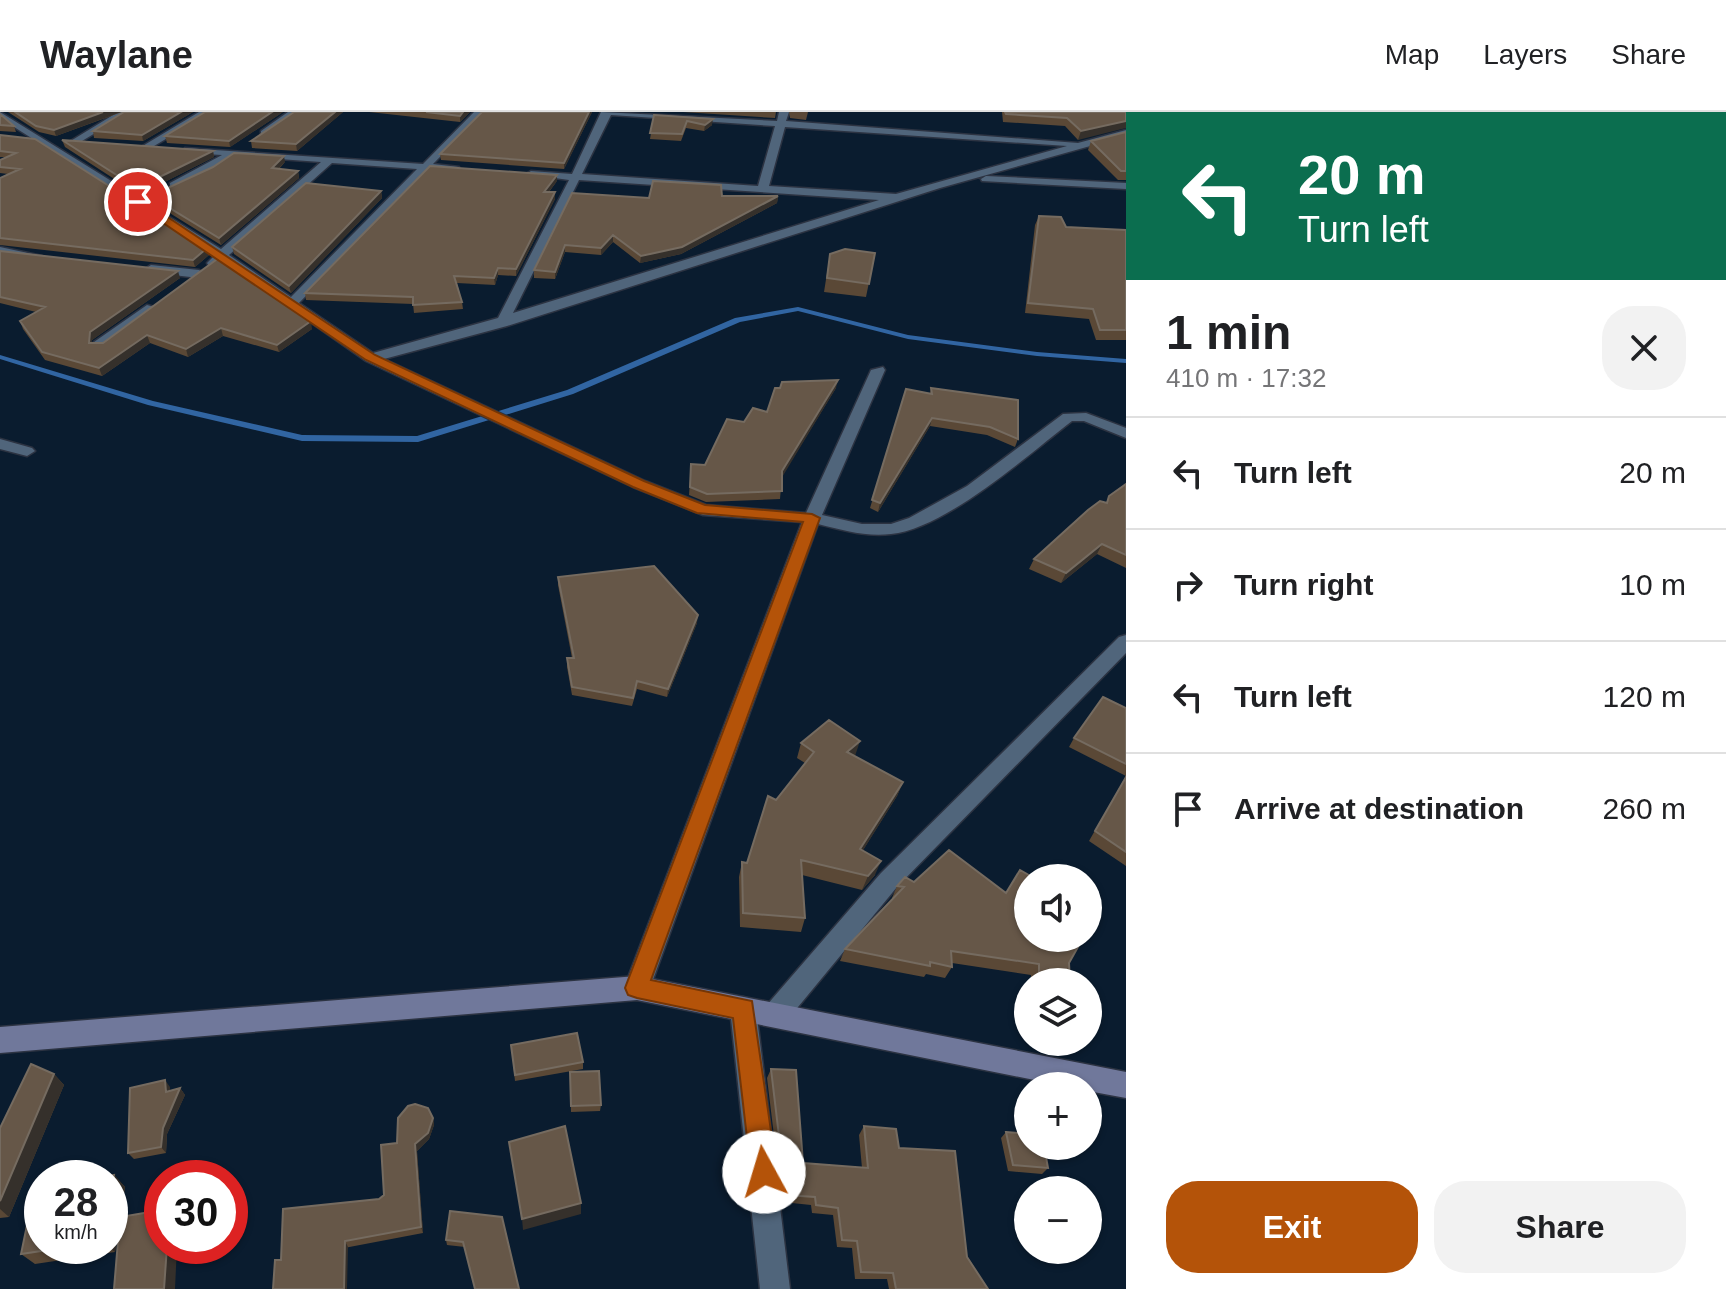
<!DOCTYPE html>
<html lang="en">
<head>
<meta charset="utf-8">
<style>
	body { margin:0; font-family:Arial,sans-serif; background:#f2f2f2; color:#202124; height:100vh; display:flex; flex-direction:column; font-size:30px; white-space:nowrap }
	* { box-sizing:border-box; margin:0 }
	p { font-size:26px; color:#757577 }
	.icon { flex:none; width:44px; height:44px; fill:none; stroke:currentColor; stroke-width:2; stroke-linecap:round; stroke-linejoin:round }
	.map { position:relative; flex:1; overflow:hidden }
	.details { display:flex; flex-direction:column; background:#fff; width:600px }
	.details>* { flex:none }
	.guide { background:#0b6e4f; color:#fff; overflow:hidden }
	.fabs { position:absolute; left:1014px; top:752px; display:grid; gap:16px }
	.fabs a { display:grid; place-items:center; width:88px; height:88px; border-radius:50%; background:#fff; box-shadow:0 2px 6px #0004; font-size:40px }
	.speed { position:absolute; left:24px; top:1048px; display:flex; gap:16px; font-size:40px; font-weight:700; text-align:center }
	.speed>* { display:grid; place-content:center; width:104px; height:104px; border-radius:50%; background:#fff; box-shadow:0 2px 6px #0004; line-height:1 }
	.speed small { font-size:20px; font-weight:400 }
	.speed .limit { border:12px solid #d22; background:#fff; color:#111 }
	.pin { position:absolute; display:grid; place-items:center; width:68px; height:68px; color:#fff; margin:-34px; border:4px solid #fff; border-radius:50%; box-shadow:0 2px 8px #0007 }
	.me { position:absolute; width:88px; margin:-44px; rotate:354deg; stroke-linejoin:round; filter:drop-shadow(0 0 6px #0008) }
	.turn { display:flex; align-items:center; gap:28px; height:168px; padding:0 40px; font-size:36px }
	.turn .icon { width:104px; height:104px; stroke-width:2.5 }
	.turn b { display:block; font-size:56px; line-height:68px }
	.round { display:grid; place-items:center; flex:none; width:84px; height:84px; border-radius:32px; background:#f2f2f2 }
	.headline { display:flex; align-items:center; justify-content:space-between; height:136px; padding:0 40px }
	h1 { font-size:48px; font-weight:600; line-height:60px }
	.action { display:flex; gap:16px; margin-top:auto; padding:16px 40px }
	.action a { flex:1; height:92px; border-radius:32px; background:#b45309; color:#fff; font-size:32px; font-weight:600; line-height:92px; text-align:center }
	.action a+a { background:#f2f2f2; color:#202124 }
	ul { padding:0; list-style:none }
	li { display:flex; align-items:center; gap:24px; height:112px; padding:0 40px; border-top:2px solid #e0e0e0 }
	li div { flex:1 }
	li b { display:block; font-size:30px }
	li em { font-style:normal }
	header { display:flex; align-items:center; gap:48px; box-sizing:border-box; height:112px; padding:0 40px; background:#fff; border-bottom:2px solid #e0e0e0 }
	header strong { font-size:38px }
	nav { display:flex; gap:44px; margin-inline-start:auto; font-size:28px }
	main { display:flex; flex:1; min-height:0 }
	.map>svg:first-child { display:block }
</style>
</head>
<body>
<header>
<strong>Waylane</strong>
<nav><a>Map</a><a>Layers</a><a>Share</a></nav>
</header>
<main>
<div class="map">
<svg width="1126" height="1177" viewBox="0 0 1126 1177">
	<rect width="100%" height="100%" fill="#0a1c2f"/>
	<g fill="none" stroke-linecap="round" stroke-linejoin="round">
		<path fill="#3165a2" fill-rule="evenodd" d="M798,195L908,223L1037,240L1126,247V251L1037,244L908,227L798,199L740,210L573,282L418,330L302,329L148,293L0,247V243L153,289L302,323L417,324L567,278L735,206Z"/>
		<defs>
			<path id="street" d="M0,0L221,137L321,50L235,44L178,75H170V71L222,43L188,41L185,36L423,52L474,0H484L433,52L459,55V59L428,58L299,191L373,241L498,206L569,68L526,62L531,59L572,62L601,0L777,9L779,0H789L786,9L1078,31L1126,18V24L940,76L507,214L384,247L645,369L706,393L806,401L871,258L883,255L885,258L822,403L862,412H891L909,406L967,374L1063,302L1086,301L1126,316V326L1084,309H1072C1028,343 945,417 891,422C866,425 842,418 818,412L650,876L646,884L637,888L628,884L624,876L802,410L703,403L633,375L366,249L223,149L217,154H209L207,151L215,143L0,6ZM611,3L775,14L758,74L582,62ZM785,15L1067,34L896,82L769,74ZM332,51L417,57L291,185L229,143ZM579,68L879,88L513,201Z
				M118,0H130L77,32L69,30Z
				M199,0H211L149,37L141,35Z
				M288,0H299L267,23H261V19Z
				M986,64L1126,71V77L982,69L981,67Z
				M0,135L42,144L36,148L0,143Z
				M151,153L199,158L205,162L199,166L147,160L145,157Z
				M147,193L158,196L104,236H94V230Z
				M0,327L32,336L35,339L27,344L0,337Z
				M1126,523V541L897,775L784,912L775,915L766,912L762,903L766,894L881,761L1119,525Z
				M743,885L752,888L756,897L790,1177H760L730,897L734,888Z"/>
			<path id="secondary" d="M637,864L1126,960V986L1088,979V974H1064L637,888L0,941V915Z"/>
		</defs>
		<use href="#street" stroke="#2c3342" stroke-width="3"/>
		<use href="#secondary" stroke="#2c3342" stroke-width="3"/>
		<use href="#street" fill="#50657b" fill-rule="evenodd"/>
		<use href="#secondary" fill="#70789b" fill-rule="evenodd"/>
	</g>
	<path fill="#5a4836" d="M8,0H122L56,24L39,20Z
		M124,0H193L143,29L94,26L93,19Z
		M283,0L230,35L167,31L165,24Z
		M294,0H343L297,39L252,36L251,29Z
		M369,0H470L460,10Z
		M482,0H592L564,57L441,48L440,42Z
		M683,0H776L775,6Z
		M789,0H808L806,8L790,6Z
		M1002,0H1126L1078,28L1065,14L1003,10Z
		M0,2L14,14L16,20L0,19Z
		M654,3L712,13L704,19L686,16L681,29L650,27Z
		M1126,20V68H1118L1088,38L1091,29Z
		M0,23L207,136L209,143L195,155L0,133V66L8,62L0,61V48L5,45H0Z
		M62,28L213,39L214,45L139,83L65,35Z
		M285,50L279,57L298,59L299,66L221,133L152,90L150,84Z
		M557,69L549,80H555V87L516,164L498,163L495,173L457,171L462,190L463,197L414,201L413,192L306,188L305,181Z
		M381,79L382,86L291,181L234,142L232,135Z
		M572,81L649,86L722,84H778L777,91L681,142L640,151L613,130L601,143L565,140L555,167L534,166V158Z
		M1039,104L1066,115L1126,118V228H1096L1089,207L1025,201L1035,113Z
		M0,139L180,166L92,228V231H103L220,145L312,217L279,240L223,224L188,245L150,231L102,264L45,248L23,217L20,209L36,200L0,191Z
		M875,141L866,185L824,180L830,142Z
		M780,276H836L782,364L780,387L706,390L689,383L691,352L705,353L744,310L767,300Z
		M931,276L1018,327L1015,335L987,323L930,314L878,400L870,396L906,277L930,282Z
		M1126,372V456L1097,442L1061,471L1029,457L1034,447L1106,391L1109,384Z
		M558,465L697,511L667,585L637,577L632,594L572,583L567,555V546H572L558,473Z
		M1126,596V754L1089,729L1126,664L1069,635L1074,626Z
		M801,631L855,644L903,670L897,684L863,738L875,763L862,778L802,763L805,806L801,820L740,815L739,765L742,750L747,751L776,688L805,651L797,646Z
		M905,765L1069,851L1070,870H1031V863L952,851V855L945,866L926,862L924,865L840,849L845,837L894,786H892L897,774Z
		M511,933L583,950V957L515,969Z
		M771,957L803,1051L862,1056L859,1023L864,1014L899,1036L988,1177H889L887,1167H855L852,1136L837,1135L833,1103L812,1101L811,1093L782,1090L767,966Z
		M570,960L601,993L600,999L571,1000Z
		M54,962L64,973L9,1105L0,1106V1016Z
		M170,975V979L180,976L185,983L167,1022L166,1041L134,1047L128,1041Z
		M433,1006L434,1013L429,1027L417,1039L423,1121L281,1148L379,1087L384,1083Z
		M1006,1020L1048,1056L1042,1062L1008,1059L1001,1026Z
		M114,1063L125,1075L115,1140L35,1152L21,1142L42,1134H110Z
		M450,1099L519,1177L465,1135L447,1133L446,1128Z"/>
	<path fill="#35302b" d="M103,0H121L56,24L54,18Z
		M181,0H193L143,29L142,23Z
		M272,0H283L230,35L229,29Z
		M335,0H343L297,39L296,32Z
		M463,0H470L460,10V4Z
		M589,0H592L564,57V51Z
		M713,7L712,13L704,19L705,13Z
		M1126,9V16L1078,28L1081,19Z
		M213,39L214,45L139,83L137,76Z
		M284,44L285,50L273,62L272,56Z
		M298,59L299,66L221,133L219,126Z
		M557,63V69L544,86V80Z
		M381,79L382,86L291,181L289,174Z
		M555,80V87L516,164V157Z
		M778,84L777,91L681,142L640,151L641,144Z
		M613,123V130L601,143V136Z
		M565,133V140L555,167V160Z
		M207,136L209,143L195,155L193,148Z
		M498,156V163L495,173L494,166Z
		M178,159L180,166L92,228V238L89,231L90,220Z
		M311,209L312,217L279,240L277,233Z
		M221,216L223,224L188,245L186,237Z
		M147,223L150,231L102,264L99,256Z
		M838,268L836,276L781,367L782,359Z
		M932,306L930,314L878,400L880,391Z
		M1102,432L1097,442L1061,471L1066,461Z
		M698,503L697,511L667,585L668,577Z
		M860,629L855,644L847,640Z
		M903,670L897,684L855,751L860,737Z
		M881,749L875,763L862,778L868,764Z
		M54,962L64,973L9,1105L0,1097V1089Z
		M165,968L170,975V986L166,980Z
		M180,976L185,983L167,1022L166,1041L161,1035L163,1016Z
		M433,1006L434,1013L429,1027L417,1039L423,1121L421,1115L415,1032Z
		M114,1063L125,1075L115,1140L107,1134H110V1087Z
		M581,1091V1102L523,1118L522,1107Z
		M345,1129L348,1135L347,1177H344Z
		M167,1134H177L175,1177H164Z"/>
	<path fill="#665748" stroke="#756b60" stroke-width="2" d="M15,0H103L54,18L36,14Z
		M124,0H181L142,23L93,19Z
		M205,0H272L229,29L165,24Z
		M294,0H335L296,32L251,29Z
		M426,0H463L460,4Z
		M482,0H589L564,51L440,42Z
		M1005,0H1126V9L1081,19L1067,6L1006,2Z
		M0,2L14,14L0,13Z
		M654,3L713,7L705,13L687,9L682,22L650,21Z
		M1126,20V59H1121L1091,29Z
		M0,23L35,27L207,136L193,148L0,126V66L20,57L0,55V48L16,41L0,39Z
		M62,28L213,39L137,76Z
		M234,41L284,44L272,56L298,59L219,126L150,84L213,55Z
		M430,54L557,63L544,80H555L516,157L498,156L494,166L454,164L462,190L413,193V185L305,181Z
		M653,69L721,73L722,84H778L682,135L641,144L613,123L601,136L565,133L555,160L534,158L572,81L649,86Z
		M306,71L381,79L289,174L232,135Z
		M1039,104L1061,105L1066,115L1126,118V218H1100L1093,197L1028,191Z
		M845,137L875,141L869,172L827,166L830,142Z
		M0,139L178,159L90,220L89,231H103L220,145L311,209L277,233L221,216L186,237L147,223L99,256L42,240L20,209L45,195L0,185Z
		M838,268L782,359V379L707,382L690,375L691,352L705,353L727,307L744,310L753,296L767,300L775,276H780L782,270Z
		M931,276L1018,288V327L990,315L932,306L880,391L872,388L906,277L932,282Z
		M1126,372V443L1102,432L1066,461L1034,447L1088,398L1100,389L1107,391L1109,384Z
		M654,454L698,503L668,577L637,569L633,586L572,575L567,546H574L558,465Z
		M1103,585L1126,596V652L1074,626Z
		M829,608L860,629L847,640L903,670L860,737L881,749L868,764L801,748L805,806L743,801L742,750L747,751L768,684L776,688L814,640L801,631Z
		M1126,665V740L1095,719Z
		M949,738L1006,781L1020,758L1034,766H1028V826H1083L1069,851L1070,870H1039V852L951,839L952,855L930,850V854L845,837L904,775L897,774L905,765L914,770Z
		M1088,797L1097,802L1088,818Z
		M577,921L583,950L515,963L511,933Z
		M31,952L54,962L0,1089V1016Z
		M771,957L796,958L803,1051L868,1056L864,1014L896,1017L899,1036L955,1039L967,1145L988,1177H896L893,1161L861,1160L857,1129L842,1128L838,1096L816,1093L815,1085L786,1083Z
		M599,959L601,993L571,994L570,960Z
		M165,968L166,980L180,976L163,1016L161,1035L128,1041L130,976Z
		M415,992L428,996L433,1006L428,1021L415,1032L421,1115L345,1129L344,1177H273L275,1148H281L283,1097L379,1087L384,1083L381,1033L397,1031L398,1006L408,994Z
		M565,1014L581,1091L522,1107L509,1030Z
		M1006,1020L1028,1022V1034H1044L1048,1056L1013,1053Z
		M114,1063L110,1087V1066H96Z
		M42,1074V1134H75L21,1142L35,1075Z
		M162,1098V1134H167L164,1177H114L120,1105Z
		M450,1099L502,1105L519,1177H475L463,1130L446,1128Z"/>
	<path fill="#b45309" stroke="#753606" stroke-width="2" d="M135,88H142L375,243L644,369L705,393L812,402L820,406L651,868L752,889L777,1060L773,1069L764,1073L754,1069L751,1060L733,906L637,886L628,883L625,876L803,410L697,401L633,375L366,248L135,92Z"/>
</svg>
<div class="fabs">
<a><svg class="icon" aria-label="sound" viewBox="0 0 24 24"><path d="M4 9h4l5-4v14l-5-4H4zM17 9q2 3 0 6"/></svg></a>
<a><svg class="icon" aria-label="layers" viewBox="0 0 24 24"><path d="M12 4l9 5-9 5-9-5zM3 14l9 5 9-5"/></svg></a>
<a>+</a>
<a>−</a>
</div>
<div class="speed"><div>28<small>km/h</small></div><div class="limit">30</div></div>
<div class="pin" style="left:138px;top:90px;background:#d93025"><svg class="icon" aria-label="arrive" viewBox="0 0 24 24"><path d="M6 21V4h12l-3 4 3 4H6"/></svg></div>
<svg class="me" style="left:764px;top:1060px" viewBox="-20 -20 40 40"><circle r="19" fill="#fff"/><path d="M0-13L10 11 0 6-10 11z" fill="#b45309"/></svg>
</div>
<section class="details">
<div class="guide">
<div class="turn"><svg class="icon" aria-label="left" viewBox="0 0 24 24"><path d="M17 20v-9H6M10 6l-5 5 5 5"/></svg><div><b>20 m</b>Turn left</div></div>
</div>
<div class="headline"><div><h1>1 min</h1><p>410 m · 17:32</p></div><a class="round"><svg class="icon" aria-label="close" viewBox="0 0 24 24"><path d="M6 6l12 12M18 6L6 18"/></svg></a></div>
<ul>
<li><svg class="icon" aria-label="left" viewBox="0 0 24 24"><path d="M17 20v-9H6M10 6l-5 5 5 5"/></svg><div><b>Turn left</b></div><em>20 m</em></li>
<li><svg class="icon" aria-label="right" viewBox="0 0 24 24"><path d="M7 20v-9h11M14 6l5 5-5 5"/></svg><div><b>Turn right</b></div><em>10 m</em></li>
<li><svg class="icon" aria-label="left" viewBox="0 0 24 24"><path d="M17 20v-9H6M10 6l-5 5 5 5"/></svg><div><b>Turn left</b></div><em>120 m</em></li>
<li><svg class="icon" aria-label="arrive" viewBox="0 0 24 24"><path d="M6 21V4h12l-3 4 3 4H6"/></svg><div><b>Arrive at destination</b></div><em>260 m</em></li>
</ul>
<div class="action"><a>Exit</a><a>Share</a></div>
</section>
</main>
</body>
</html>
